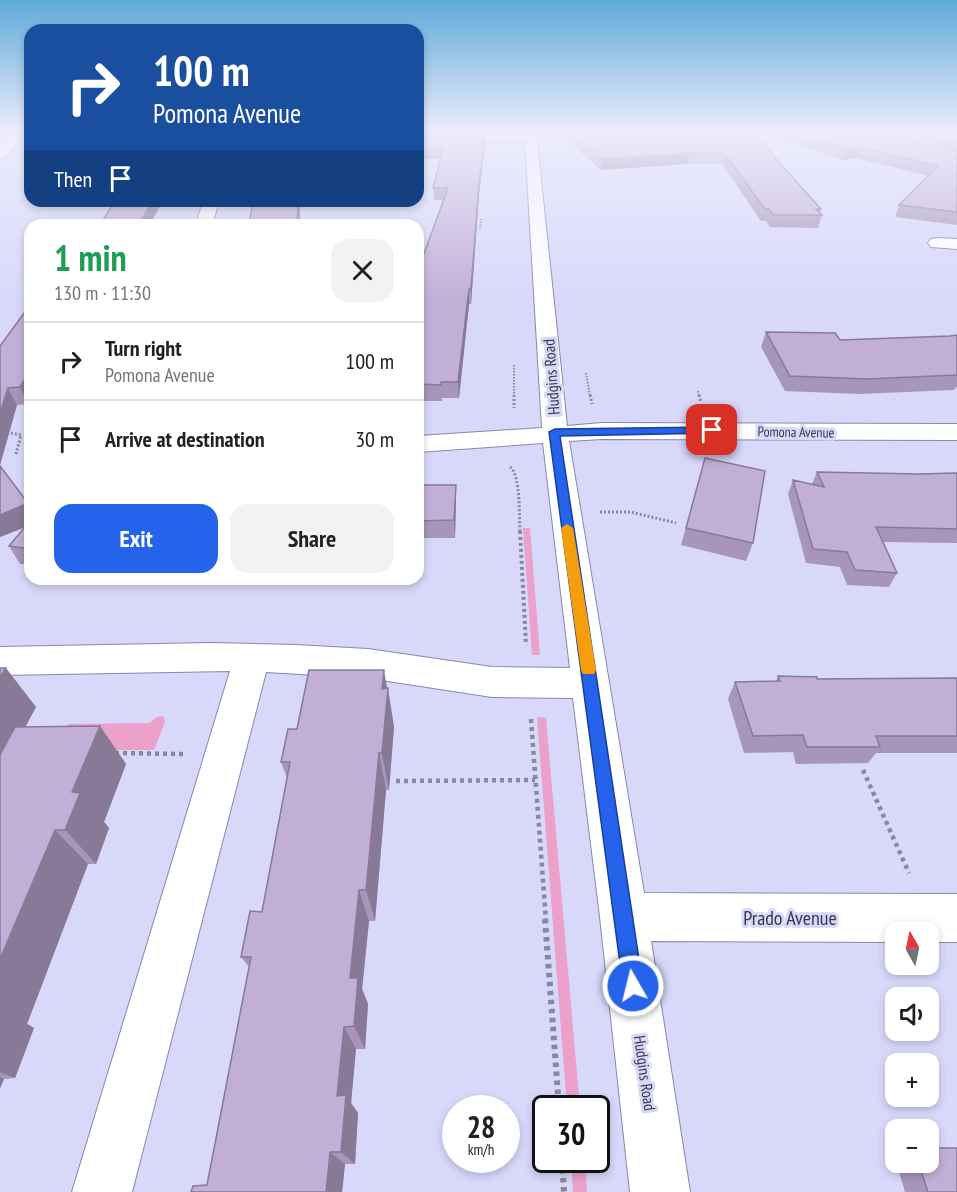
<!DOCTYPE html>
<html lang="en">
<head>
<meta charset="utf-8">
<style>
	body { margin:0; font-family:"PT Sans Narrow",sans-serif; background:#f2f2f2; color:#202124; height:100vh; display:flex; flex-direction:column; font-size:22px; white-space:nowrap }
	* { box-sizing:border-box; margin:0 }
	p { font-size:20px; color:#757577 }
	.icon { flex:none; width:33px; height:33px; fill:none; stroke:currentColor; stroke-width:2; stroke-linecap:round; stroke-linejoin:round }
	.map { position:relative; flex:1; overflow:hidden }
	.details { position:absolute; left:24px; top:219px; width:400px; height:366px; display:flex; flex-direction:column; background:#fff; border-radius:18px; box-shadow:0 3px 9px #0003 }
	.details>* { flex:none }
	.guide { position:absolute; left:24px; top:24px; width:400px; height:183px; border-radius:18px; box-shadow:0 3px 9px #0003; background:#1a4fa0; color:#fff; overflow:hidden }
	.needle { width:39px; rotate:351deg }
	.tools { position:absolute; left:885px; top:921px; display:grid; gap:12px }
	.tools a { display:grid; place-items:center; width:54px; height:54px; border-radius:12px; background:#fff; box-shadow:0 3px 9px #0003; font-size:30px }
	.speed { position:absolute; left:442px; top:1095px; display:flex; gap:12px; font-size:30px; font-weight:700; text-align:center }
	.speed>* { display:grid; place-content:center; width:78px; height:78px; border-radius:50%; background:#fff; box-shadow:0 3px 9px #0003; line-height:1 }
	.speed small { font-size:15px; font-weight:400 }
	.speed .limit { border:3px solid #111; border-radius:9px; background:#fff; color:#111 }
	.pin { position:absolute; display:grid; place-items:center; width:51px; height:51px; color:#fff; margin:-26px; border-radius:12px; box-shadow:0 3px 9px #0006 }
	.me { position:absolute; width:66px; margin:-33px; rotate:352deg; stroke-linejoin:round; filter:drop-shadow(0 0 4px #0008) }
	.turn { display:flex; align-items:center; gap:21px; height:126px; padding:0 30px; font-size:27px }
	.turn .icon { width:78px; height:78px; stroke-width:2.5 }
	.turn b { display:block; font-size:42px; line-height:51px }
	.then { display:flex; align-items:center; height:57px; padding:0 30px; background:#0003; gap:12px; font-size:22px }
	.round { display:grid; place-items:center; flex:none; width:63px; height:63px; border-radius:18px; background:#f2f2f2 }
	.head { display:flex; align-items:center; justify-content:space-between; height:102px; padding:0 30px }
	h1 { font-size:36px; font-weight:600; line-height:45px; color:#1e9e55 }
	.cta { display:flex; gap:12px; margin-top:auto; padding:12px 30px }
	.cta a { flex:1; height:69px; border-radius:18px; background:#2563eb; color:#fff; font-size:24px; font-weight:600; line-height:69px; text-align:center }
	.cta a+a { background:#f2f2f2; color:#202124 }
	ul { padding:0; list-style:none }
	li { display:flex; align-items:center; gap:18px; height:78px; padding:0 30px; border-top:2px solid #e0e0e0 }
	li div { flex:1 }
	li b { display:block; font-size:22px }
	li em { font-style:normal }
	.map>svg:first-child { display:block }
</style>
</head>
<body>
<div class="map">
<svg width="957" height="1192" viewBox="0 0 957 1192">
	<rect width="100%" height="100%" fill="#d8d8fb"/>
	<path fill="#eba1ca" d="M523,528H530L540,655H532Z
		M163,716L165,722L154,750H57L69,724L150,723L157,717Z
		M537,717L546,718L580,1108H567Z
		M571,1160H585L587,1192H573Z"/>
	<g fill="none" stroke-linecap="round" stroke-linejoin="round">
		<defs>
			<path id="street" d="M524,132H536L567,426L602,423L957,424V440L602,439L569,441L644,893L957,894V942H928V932H896V942L651,941L690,1192H630L600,917L573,698L492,697L368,678L266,672L132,1192H72L230,671L0,675V647L211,643L295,645L368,649L492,667L570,668L543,443L418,452V436L542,428L525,142L418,141V133L524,134Z
				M203,201H219L212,225H196Z
				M937,238L957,239V249L931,247L928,243L931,239Z"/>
			<path id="highway" d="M14,132H27L5,157L0,158V147Z"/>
		</defs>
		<use href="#street" stroke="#8887af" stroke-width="2"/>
		<use href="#highway" stroke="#8887af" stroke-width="2"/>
		<path stroke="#8888a2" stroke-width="2" stroke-dasharray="1.5 1.5" stroke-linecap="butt" d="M163,205L172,201
			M480,229L481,219
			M514,365V396
			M586,373L590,396
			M698,391L699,396"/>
		<path stroke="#8888a2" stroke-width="3" stroke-dasharray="2 2" stroke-linecap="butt" d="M514,395V408
			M590,395L592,404
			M699,395L701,402
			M11,433L21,435L16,454
			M510,467C521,475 519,518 520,533
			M600,512H631L676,523"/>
		<path stroke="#8888a2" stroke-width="4" stroke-dasharray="3 3" stroke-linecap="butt" d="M520,531L526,645"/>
		<path stroke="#8888a2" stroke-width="4.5" stroke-dasharray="4 4" stroke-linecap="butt" d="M531,719L546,921
			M115,753L183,754
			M863,770L909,873
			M396,781L535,780"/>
		<path stroke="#8888a2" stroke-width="6" stroke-dasharray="4.5 4.5" stroke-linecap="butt" d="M545,919L559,1108
			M562,1160L564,1192"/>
		<use href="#street" fill="#fff" fill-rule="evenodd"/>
		<use href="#highway" fill="#fff" fill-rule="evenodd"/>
	</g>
	<path fill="#a796b9" d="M562,132H752L821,209L820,213L822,215L818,228L770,227L766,221H761L722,164H687L601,170L562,136Z
		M762,132H892L915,142L957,152V225L895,217L899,205L928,176L856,158L842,160Z
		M894,132H957V151Z
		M418,133H485V144L479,195L471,304H469L459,398H442V401H418V274L443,200H434L433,188L441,159H418Z
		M30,305V402L29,404L17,405L0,465V346Z
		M766,332L840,340L950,336L957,335V387H956L954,390L859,394L785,391L761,347Z
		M705,458L753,543L746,561L681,545Z
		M0,466L30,507V565L20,564L9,546L26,527L0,537Z
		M817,472L919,474L957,473V543L882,542L897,573L889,587L847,585L840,567L806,563L788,494L793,480L812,484Z
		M418,485H456V503L455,538H418Z
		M0,668L36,707L25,727L100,726L126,764L104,822L109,828L96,864H88L27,1024L34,1028L15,1078L4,1079L0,1088Z
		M778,676L817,679L957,678V753H876L868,763L796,764L793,752L744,753L728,699L735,682L776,681Z
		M387,688L394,727L389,790H386L375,921H369L362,989L368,1004L365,1049H356L351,1103L358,1113L355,1164H345L342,1192H191L207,1185L249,967L241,957L262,912L287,778L281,762L297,729Z
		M896,1162H928L957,1192H905Z"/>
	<path fill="#887a96" d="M485,133V144L479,195L471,304V289L479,183Z
		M859,147L856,158L842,160L846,149Z
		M689,153L687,164L601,170L602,159Z
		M152,201H161L162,202L150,225H139Z
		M298,201H300V225H297Z
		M469,289V304L459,398L458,382Z
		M30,371V402L29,404L20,387Z
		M8,388L17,405L0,465V413Z
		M456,485V503L455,538L454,520Z
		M28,503L30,507V525L0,537V515Z
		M6,668L36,707L4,767L0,763V677Z
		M384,670L388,694V688L394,727L389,790L382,753V689Z
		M100,726L126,764L104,822L109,828L96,864L65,830L72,792Z
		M379,753L386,790L375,921L366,890Z
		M55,830L88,864L27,1024L34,1028L15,1078L0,1072V959Z
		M359,890L369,921L362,989L368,1004L365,1049L354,1026L350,978Z
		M344,1027L356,1049L351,1103L358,1113L355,1164L341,1152L337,1096Z
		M0,1077L4,1079L0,1088Z
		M330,1152L345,1164L342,1192H326Z"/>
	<path fill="#c2afd7" stroke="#887a96" stroke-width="1.5" d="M570,132H752L821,209H816L822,215H773L769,209H765L724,153H689L602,159Z
		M794,132H892L915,142L957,152V212L899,205L938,166L859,147L846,149Z
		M932,132H957V140Z
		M418,133H485L479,183L471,289H469L458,382H441V385L418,384V274L422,259L448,188H433L443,148H418Z
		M115,201H152L139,225H100Z
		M253,201H298L297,225H249Z
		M30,305V371L20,387L8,388L0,413V346Z
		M766,332L835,333L840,340L950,336L957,335V375L866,379L790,376Z
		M705,458L765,471L753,543L686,528Z
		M0,466L28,503L0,515Z
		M817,472L919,474L957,473V529L876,527L897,573L855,570L847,552L813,549L793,480L824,487Z
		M418,485H456L454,520L418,521Z
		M30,521V549L9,546Z
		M0,668H6L0,677Z
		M309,670H384L382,689L388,688L382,753H379L366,890H359L350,978H358L354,1026L344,1027L337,1096L346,1095L341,1152H330L326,1192H191L193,1186L207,1185L251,957H241L250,911L262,912L290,762H281L288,729H297Z
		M778,676L817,677V679L957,678V736H876L880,747H807L803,735L753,736L735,682L780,681Z
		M100,726L72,792L80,793L65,830H55L0,959V755L15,727Z
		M928,1148H957V1192H928L918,1162H928Z"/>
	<linearGradient id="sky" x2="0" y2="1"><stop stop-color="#5eaad8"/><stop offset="0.44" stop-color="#ededfd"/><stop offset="1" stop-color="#ededfd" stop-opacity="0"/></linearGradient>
	<rect width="957" height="299" fill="url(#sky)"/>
	<path fill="#2563eb" stroke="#184099" stroke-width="1.5" d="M712,427L717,430L716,433L560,436L643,986L640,993L633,996L626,993L623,986L549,432L555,429Z"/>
	<path fill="#f59e0b" d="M567,524L573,528L596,670L594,674H583L581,670L561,528Z"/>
	<g text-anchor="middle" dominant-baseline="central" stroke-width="6" stroke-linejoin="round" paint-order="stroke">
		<g font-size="14" fill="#3a394a" stroke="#d8d8fb">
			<text transform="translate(796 432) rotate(1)">Pomona Avenue</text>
		</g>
		<g font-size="16" fill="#3a394a" stroke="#d8d8fb">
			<text transform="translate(551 377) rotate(-94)">Hudgins Road</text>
			<text transform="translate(645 1073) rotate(82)">Hudgins Road</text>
		</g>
		<g font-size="20" fill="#3a394a" stroke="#d8d8fb">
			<text x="790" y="918">Prado Avenue</text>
		</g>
	</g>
</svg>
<div class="tools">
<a><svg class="needle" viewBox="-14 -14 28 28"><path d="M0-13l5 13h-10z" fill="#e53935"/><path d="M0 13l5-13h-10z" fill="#757577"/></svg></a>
<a><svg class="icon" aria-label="sound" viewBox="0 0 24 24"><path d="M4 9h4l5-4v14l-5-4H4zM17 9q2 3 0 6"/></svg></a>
<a>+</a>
<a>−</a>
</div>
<div class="speed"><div>28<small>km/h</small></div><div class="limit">30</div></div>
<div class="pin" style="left:712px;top:430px;background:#d93025"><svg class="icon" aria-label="arrive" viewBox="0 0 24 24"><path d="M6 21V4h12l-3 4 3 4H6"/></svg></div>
<svg class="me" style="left:633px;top:986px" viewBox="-20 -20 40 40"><circle r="17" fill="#2563eb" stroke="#fff" stroke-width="3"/><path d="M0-11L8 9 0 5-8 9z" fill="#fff"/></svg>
<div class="guide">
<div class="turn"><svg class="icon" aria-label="right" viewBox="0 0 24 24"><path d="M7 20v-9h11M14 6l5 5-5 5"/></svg><div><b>100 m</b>Pomona Avenue</div></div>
<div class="then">Then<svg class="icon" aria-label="arrive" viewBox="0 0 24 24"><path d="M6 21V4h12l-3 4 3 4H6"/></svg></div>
</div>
<section class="details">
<div class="head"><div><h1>1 min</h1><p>130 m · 11:30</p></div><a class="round"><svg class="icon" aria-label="close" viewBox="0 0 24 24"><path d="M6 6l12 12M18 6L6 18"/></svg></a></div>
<ul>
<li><svg class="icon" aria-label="right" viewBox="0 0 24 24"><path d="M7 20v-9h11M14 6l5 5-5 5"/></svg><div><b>Turn right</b><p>Pomona Avenue</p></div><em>100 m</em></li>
<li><svg class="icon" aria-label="arrive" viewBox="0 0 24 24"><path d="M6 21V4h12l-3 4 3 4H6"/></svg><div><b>Arrive at destination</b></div><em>30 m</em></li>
</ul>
<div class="cta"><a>Exit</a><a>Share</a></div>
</section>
</div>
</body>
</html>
